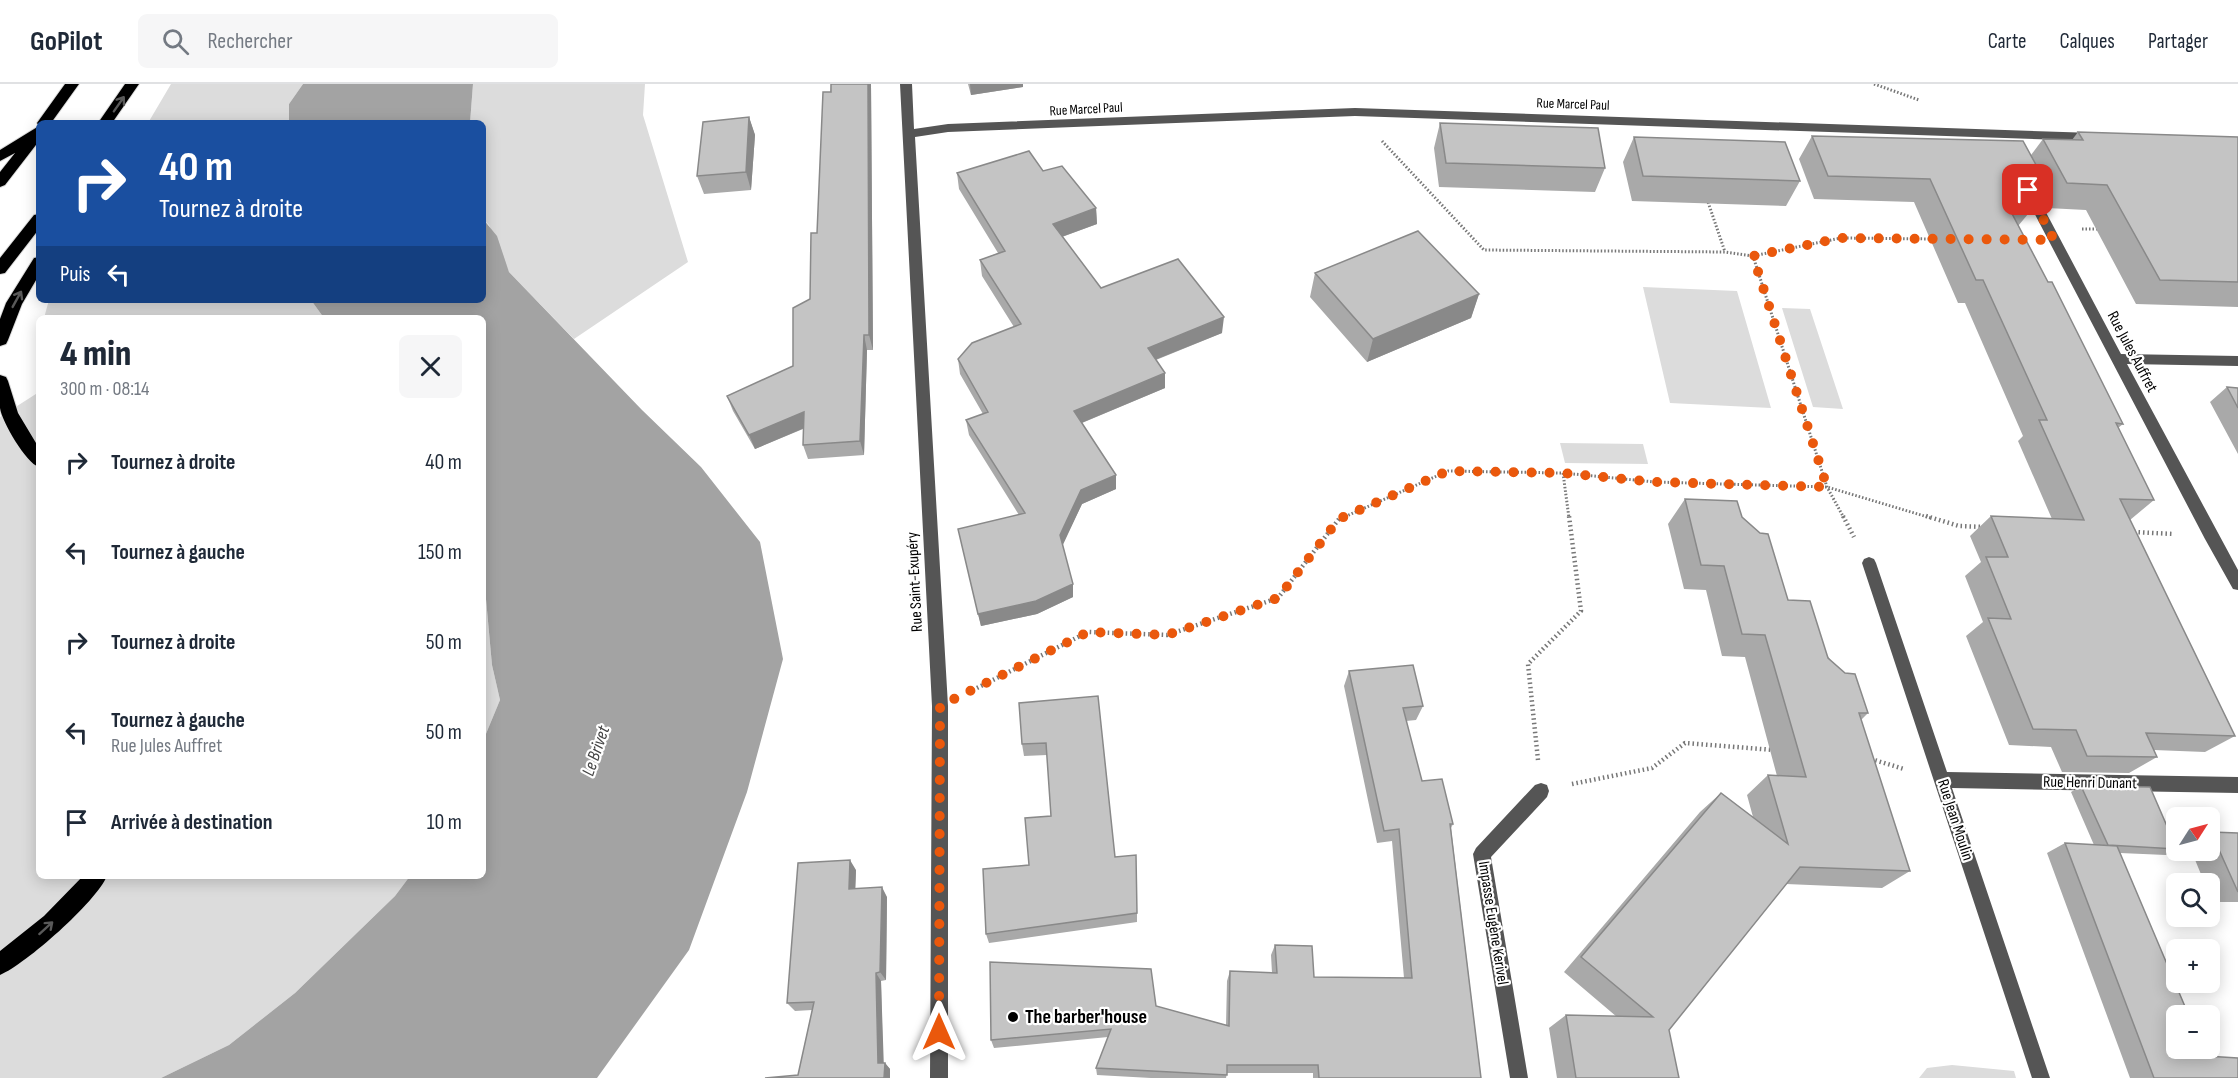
<!DOCTYPE html>
<html lang="fr">
<head>
<meta charset="utf-8">
<style>
	body { margin:0; font-family:"Sofia Sans Condensed",sans-serif; background:#f6f6f7; color:#1f2937; height:100vh; display:flex; flex-direction:column; font-size:22px; white-space:nowrap }
	* { box-sizing:border-box; margin:0 }
	p { font-size:20px; color:#747a83 }
	.icon { flex:none; width:33px; height:33px; fill:none; stroke:currentColor; stroke-width:2; stroke-linecap:round; stroke-linejoin:round }
	.map { position:relative; flex:1; overflow:hidden }
	.panel { position:absolute; left:36px; top:231px; width:450px; height:564px; display:flex; flex-direction:column; background:#fff; border-radius:9px; box-shadow:0 3px 15px #0003 }
	.panel>* { flex:none }
	.top-card { position:absolute; left:36px; top:36px; width:450px; height:183px; border-radius:9px; box-shadow:0 3px 15px #0003; background:#1a4fa0; color:#fff; overflow:hidden }
	.needle { width:39px; rotate:54deg }
	.fabs { position:absolute; left:2166px; top:723px; display:grid; gap:12px }
	.fabs a { display:grid; place-items:center; width:54px; height:54px; border-radius:9px; background:#fff; box-shadow:0 3px 15px #0003; font-size:30px }
	.pin { position:absolute; display:grid; place-items:center; width:51px; height:51px; color:#fff; margin:-26px; border-radius:12px; box-shadow:0 3px 9px #0006 }
	.me { position:absolute; width:66px; margin:-33px; rotate:0deg; stroke-linejoin:round; filter:drop-shadow(0 0 4px #0008) }
	.turn { display:flex; align-items:center; gap:21px; height:126px; padding:0 24px; font-size:27px }
	.turn .icon { width:78px; height:78px; stroke-width:2.5 }
	.turn b { display:block; font-size:42px; line-height:51px }
	.then { display:flex; align-items:center; height:57px; padding:0 24px; background:#0003; gap:12px; font-size:22px }
	.round { display:grid; place-items:center; flex:none; width:63px; height:63px; border-radius:9px; background:#f6f6f7 }
	.head { display:flex; align-items:center; justify-content:space-between; height:102px; padding:0 24px }
	h1 { font-size:36px; font-weight:800; line-height:45px }
	ul { padding:0; list-style:none }
	li { display:flex; align-items:center; gap:18px; height:90px; padding:0 24px }
	li div { flex:1 }
	li b { display:block; font-size:22px }
	li em { font-style:normal }
	header { display:flex; align-items:center; gap:36px; box-sizing:border-box; height:84px; padding:0 30px; background:#fff; border-bottom:2px solid #e0e1e3 }
	header strong { font-size:28px }
	nav { display:flex; gap:33px; margin-inline-start:auto; font-size:21px }
	.search { width:420px; height:54px; background:#f6f6f7; display:flex; align-items:center; gap:15px; box-sizing:border-box; padding:0 21px; border-radius:9px; color:#747a83; font-size:22px }
	.map>svg:first-child { display:block }
</style>
</head>
<body>
<header>
<strong>GoPilot</strong>
<div class="search"><svg class="icon" aria-label="search" viewBox="0 0 24 24"><circle cx="10" cy="10" r="6"/><path d="M15 15l6 6"/></svg>Rechercher</div>
<nav><a>Carte</a><a>Calques</a><a>Partager</a></nav>
</header>
<div class="map">
<svg width="2238" height="994" viewBox="0 0 2238 994">
	<rect width="100%" height="100%" fill="#fff"/>
	<path fill="#dcdcdc" d="M171,0H303L289,20V39H148Z
		M473,0H645L643,31L688,178L574,255L509,188L489,141L483,135V39H470Z
		M1643,203L1737,207L1771,324L1670,319Z
		M49,216H311L324,234H44Z
		M1782,224L1810,225L1843,325L1813,323Z
		M39,308V792H410L395,812L295,909L229,961L161,994H0V333Z
		M1560,359L1643,360L1648,380L1565,379Z
		M483,483L492,581L500,616L483,657Z
		M1952,981L2014,987L2016,994H1919L1927,984Z"/>
	<path fill="#a3a3a3" d="M303,0H473L470,39H289V20Z
		M483,135L497,152L509,188L642,326L701,383L760,458L783,575L747,708L689,866L597,994H161L229,961L295,909L395,812L410,792H483V657L500,616L492,581L483,482V234H324L311,216H483Z"/>
	<g fill="none" stroke-linecap="round" stroke-linejoin="round">
		<defs>
			<path id="highway" d="M65,0H79L51,39H39V42L37,39Z
				M125,0H139L112,39H98Z
				M39,42V57L5,101L0,103V88L15,69L0,77V66Z
				M39,130V145L5,189L0,190V174L34,131Z
				M39,173V191L22,220L8,256L6,260L0,262V235L6,219L34,174Z
				M0,291L6,293L8,297L18,329L39,364V383C26,379 2,338 0,324C0,314 0,302 0,291Z
				M83,792H107C96,818 26,880 0,891V867L44,832Z"/>
		</defs>
		<use href="#highway" stroke="#dbdbdb" stroke-width="2"/>
		<path stroke="#777" stroke-width="3" stroke-dasharray="1.5 2" stroke-linecap="butt" d="M1874,0L1919,16
			M1382,57L1484,166L1725,168L1753,172L1841,154L1934,155
			M1707,115L1725,168
			M2082,145H2101
			M1753,172L1827,403L1844,434
			M1563,389L1569,434
			M1342,434L1448,387L1563,389L1655,398L1827,403L1931,434"/>
		<path stroke="#777" stroke-width="4.5" stroke-dasharray="1.5 3" stroke-linecap="butt" d="M1843,432L1854,453
			M1926,432L1959,442L1985,443
			M2134,448L2174,450
			M973,606L1088,548L1167,551L1278,514L1339,435L1345,432
			M1871,675L1904,685
			M1538,676L1528,580L1581,527L1569,432
			M1572,700L1652,684L1685,659L1774,666"/>
		<path fill="#555" fill-rule="evenodd" d="M900,0H912L914,45L948,40L1355,24L2094,49L2100,53L2094,57L1355,32L948,48L915,53L948,622V994H930L932,622Z
			M2025,96L2031,100L2121,270L2238,272V282L2127,280L2238,486V506L2233,505L2205,455L2019,100Z
			M1869,473L1874,475L1876,479L1947,688L2238,693V709L1952,704L2050,994H2032L1862,479L1864,475Z
			M1541,699L1547,701L1549,707L1547,713L1491,773L1528,994H1510L1473,770L1476,764L1535,701Z"/>
		<use href="#highway" fill="#000" fill-rule="evenodd"/>
	</g>
	<path fill="#a9a9a9" d="M831,0H871L873,266H867L864,371L808,375L803,361V345L755,365L733,327L727,312L793,282L810,215L817,149Z
		M968,0H1023V3L971,11Z
		M749,33L755,51L751,106L704,110L697,92Z
		M1440,39L1605,84L1595,108L1439,103L1434,64Z
		M2078,48L2238,53V223L2136,220L2086,126L2047,124L2039,110L2032,120L2034,123L2018,142L2123,340L2118,344L2154,416L2130,436L2235,652L2205,668L2154,666L2157,673L2129,689L2062,688L2051,663L2009,661L1966,552L1983,538L1965,492L1981,478L1970,452L1991,432L2052,435L2018,357L2023,352L1965,219H1958L1914,118L1814,115L1799,75L1812,52L2031,71L2043,55L2072,56Z
		M1634,53L1800,97L1786,122L1632,117L1623,78Z
		M1043,87L1096,124L1097,140L1062,153L1101,204L1222,249L1156,276L1165,289V304L1082,339L1116,405L1082,420L1062,461L1073,513L1037,530L981,542L958,445L1019,431L969,351L966,336L983,330L960,290L958,275L1014,243L982,192L980,176L998,169L959,105L957,89Z
		M1315,189L1479,210L1471,234L1367,278L1310,213Z
		M2227,303L2238,304V370L2210,318Z
		M1685,415L1742,433L1788,516L1868,629L1861,636L1910,787L1882,804L1786,800L1669,946L1679,994H1557L1549,944L1566,931L1617,933L1564,888L1700,728L1721,709L1753,733L1747,711L1768,691L1777,692L1745,573L1722,572L1706,506L1684,505L1668,440Z
		M1349,587L1423,622L1416,636L1406,637L1422,697L1453,740L1451,744L1481,994H1313V989H1227L1226,994H1151L1097,991L1096,984L1108,953L994,964L991,956L1156,922L1226,941L1227,897L1230,887L1272,889L1271,871L1275,861L1314,893L1404,894L1392,757L1377,759L1344,602Z
		M1098,612L1115,773L1137,829V838L989,859L986,850L1029,781L1051,732L1047,671L1024,672L1022,660Z
		M2081,702L2176,763V766L2166,771L2120,769L2206,972L2238,994H2130L2047,769L2065,759L2094,761L2071,708Z
		M2211,748L2238,749V818H2213L2210,810V800H2205L2191,766H2210V749Z
		M856,786L855,805L887,813L886,896L881,897L883,979H885L890,985L798,991L812,926L795,927L787,919Z"/>
	<path fill="#898989" d="M868,0H871L873,266L869,251Z
		M970,0H1023V3L971,11Z
		M749,33L755,51L751,106L746,88Z
		M1096,124L1097,140L1053,156V140Z
		M1479,210L1471,234L1367,278L1373,255Z
		M1224,233L1222,249L1147,279L1148,264Z
		M864,251L867,266L864,371L860,357Z
		M1165,289V304L1074,342V327Z
		M804,328L809,342L755,365L749,351Z
		M1116,391V405L1082,420L1061,465L1060,451L1081,406Z
		M1073,500V513L1037,530L981,542L978,530Z
		M850,776L856,786L855,815L849,805Z
		M882,803L887,813L886,896L880,888Z
		M876,889L881,897L884,986L878,979Z
		M885,979L890,985V994H884Z"/>
	<path fill="#c4c4c4" stroke="#898989" stroke-width="1.5" d="M831,0H868L869,251H864L860,357L803,361L804,328L749,351L727,312L793,282V224L810,215L811,149H817L823,8H831Z
		M749,33L746,88L697,92L703,38Z
		M1440,39L1598,44L1605,84L1446,79Z
		M2078,48L2238,53V198L2160,196L2107,101L2067,99L2043,55L2083,56Z
		M1812,52L2023,57L2047,101L2021,100L2034,123L2008,122L2048,198H2052L2123,340L2116,339L2154,416L2120,415L2235,652L2146,649L2157,673L2087,672L2076,646L2033,645L1988,534L2011,535L1986,473H2008L1991,432L2084,436L2039,336H2047L1983,196H1976L1930,95L1828,92Z
		M1634,53L1785,58L1800,97L1643,92Z
		M1029,67L1043,87L1062,82L1096,124L1053,140L1101,204L1178,175L1224,233L1148,264L1165,289L1074,327L1116,391L1081,406L1060,451L1073,500L1036,517L978,530L958,445L1025,429L966,336L988,328L958,275L972,259L1021,240L980,176L1005,167L957,89Z
		M1418,147L1479,210L1373,255L1315,189Z
		M2227,303L2238,304V324Z
		M1685,415L1737,417L1742,433L1760,449L1768,450L1788,516L1810,517L1828,574L1845,589L1855,590L1868,629H1859L1910,787L1800,783L1669,946L1679,994H1576L1566,931L1653,933L1581,873L1721,709L1788,760L1768,691L1806,693L1765,551L1742,550L1724,482L1701,481Z
		M1413,581L1423,622L1403,624L1422,697L1442,695L1453,740H1450L1481,994H1319L1318,981H1227V991L1096,984L1111,945L991,956L990,878L1151,885L1156,922L1229,942L1230,887L1277,889L1275,861L1312,862L1314,893L1412,894L1399,745L1384,747L1349,587Z
		M1098,612L1115,773L1136,771L1137,829L986,850L983,785L1029,781L1025,734L1051,732L1046,659L1022,660L1019,619Z
		M2081,702L2150,703L2176,763V765L2108,761Z
		M2211,748L2238,749V808Z
		M2065,759L2117,762L2189,932H2176V964H2203L2206,972L2238,974V994H2154Z
		M850,776L849,805L882,803L880,888L876,889L878,979H885L884,994H765L798,991L814,918L787,919L798,779Z"/>
	<defs><path id="oneway-shaft" d="M-6 0H5M1.5-3L5.5 0L1.5 3" fill="none" stroke-width="1.6" stroke-linecap="round" stroke-linejoin="round" transform="scale(1.5)"/></defs>
	<g stroke="#595959">
		<use href="#oneway-shaft" transform="translate(119 20) rotate(-55)"/>
		<use href="#oneway-shaft" transform="translate(17 215) rotate(-61)"/>
		<use href="#oneway-shaft" transform="translate(46 844) rotate(-42)"/>
	</g>
	<g fill="none" stroke-linecap="round" stroke-linejoin="round">
		<path stroke="#ea580c" stroke-width="10" stroke-dasharray="0 18" d="M939,948L940,622L1088,548L1167,551L1278,514L1339,435L1448,387L1563,389L1655,398L1827,403L1753,172L1841,154L2054,156L2028,106"/>
	</g>
	<circle fill="#000" stroke="#fff" stroke-width="2" cx="1013" cy="933" r="6"/>
	<g text-anchor="middle" dominant-baseline="central" stroke-width="4.5" stroke-linejoin="round" paint-order="stroke">
		<g font-size="14" fill="#000" stroke="#fff">
			<text transform="translate(1573 20) rotate(2)">Rue Marcel Paul</text>
			<text transform="translate(1086 25) rotate(-3)">Rue Marcel Paul</text>
		</g>
		<g font-size="16" fill="#000" stroke="#fff">
			<text transform="translate(2132 268) rotate(62)">Rue Jules Auffret</text>
			<text transform="translate(915 498) rotate(-93)">Rue Saint-Exupéry</text>
			<text transform="translate(2090 699) rotate(1)">Rue Henri Dunant</text>
			<text transform="translate(1955 736) rotate(72)">Rue Jean Moulin</text>
			<text transform="translate(1493 839) rotate(81)">Impasse Eugène Kerivel</text>
		</g>
		<g font-size="18" font-style="italic" fill="#444" stroke="#fff">
			<text transform="translate(596 667) rotate(-71)">Le Brivet</text>
		</g>
		<g font-size="20" font-weight="bold" fill="#000" stroke="#fff" text-anchor="start">
			<text x="1025" y="933">The barber'house</text>
		</g>
	</g>
</svg>
<div class="fabs">
<a><svg class="needle" viewBox="-14 -14 28 28"><path d="M0-13l5 13h-10z" fill="#e53935"/><path d="M0 13l5-13h-10z" fill="#747a83"/></svg></a>
<a><svg class="icon" aria-label="search" viewBox="0 0 24 24"><circle cx="10" cy="10" r="6"/><path d="M15 15l6 6"/></svg></a>
<a>+</a>
<a>−</a>
</div>
<div class="pin" style="left:2028px;top:106px;background:#d93025"><svg class="icon" aria-label="arrive" viewBox="0 0 24 24"><path d="M6 21V4h12l-3 4 3 4H6"/></svg></div>
<svg class="me" style="left:939px;top:948px" viewBox="-20 -20 40 40"><path d="M0-17L14 15 0 8-14 15z" fill="#ea580c" stroke="#fff" stroke-width="4"/></svg>
<div class="top-card">
<div class="turn"><svg class="icon" aria-label="right" viewBox="0 0 24 24"><path d="M7 20v-9h11M14 6l5 5-5 5"/></svg><div><b>40 m</b>Tournez à droite</div></div>
<div class="then">Puis<svg class="icon" aria-label="left" viewBox="0 0 24 24"><path d="M17 20v-9H6M10 6l-5 5 5 5"/></svg></div>
</div>
<section class="panel">
<div class="head"><div><h1>4 min</h1><p>300 m · 08:14</p></div><a class="round"><svg class="icon" aria-label="close" viewBox="0 0 24 24"><path d="M6 6l12 12M18 6L6 18"/></svg></a></div>
<ul>
<li><svg class="icon" aria-label="right" viewBox="0 0 24 24"><path d="M7 20v-9h11M14 6l5 5-5 5"/></svg><div><b>Tournez à droite</b></div><em>40 m</em></li>
<li><svg class="icon" aria-label="left" viewBox="0 0 24 24"><path d="M17 20v-9H6M10 6l-5 5 5 5"/></svg><div><b>Tournez à gauche</b></div><em>150 m</em></li>
<li><svg class="icon" aria-label="right" viewBox="0 0 24 24"><path d="M7 20v-9h11M14 6l5 5-5 5"/></svg><div><b>Tournez à droite</b></div><em>50 m</em></li>
<li><svg class="icon" aria-label="left" viewBox="0 0 24 24"><path d="M17 20v-9H6M10 6l-5 5 5 5"/></svg><div><b>Tournez à gauche</b><p>Rue Jules Auffret</p></div><em>50 m</em></li>
<li><svg class="icon" aria-label="arrive" viewBox="0 0 24 24"><path d="M6 21V4h12l-3 4 3 4H6"/></svg><div><b>Arrivée à destination</b></div><em>10 m</em></li>
</ul>
</section>
</div>
</body>
</html>
